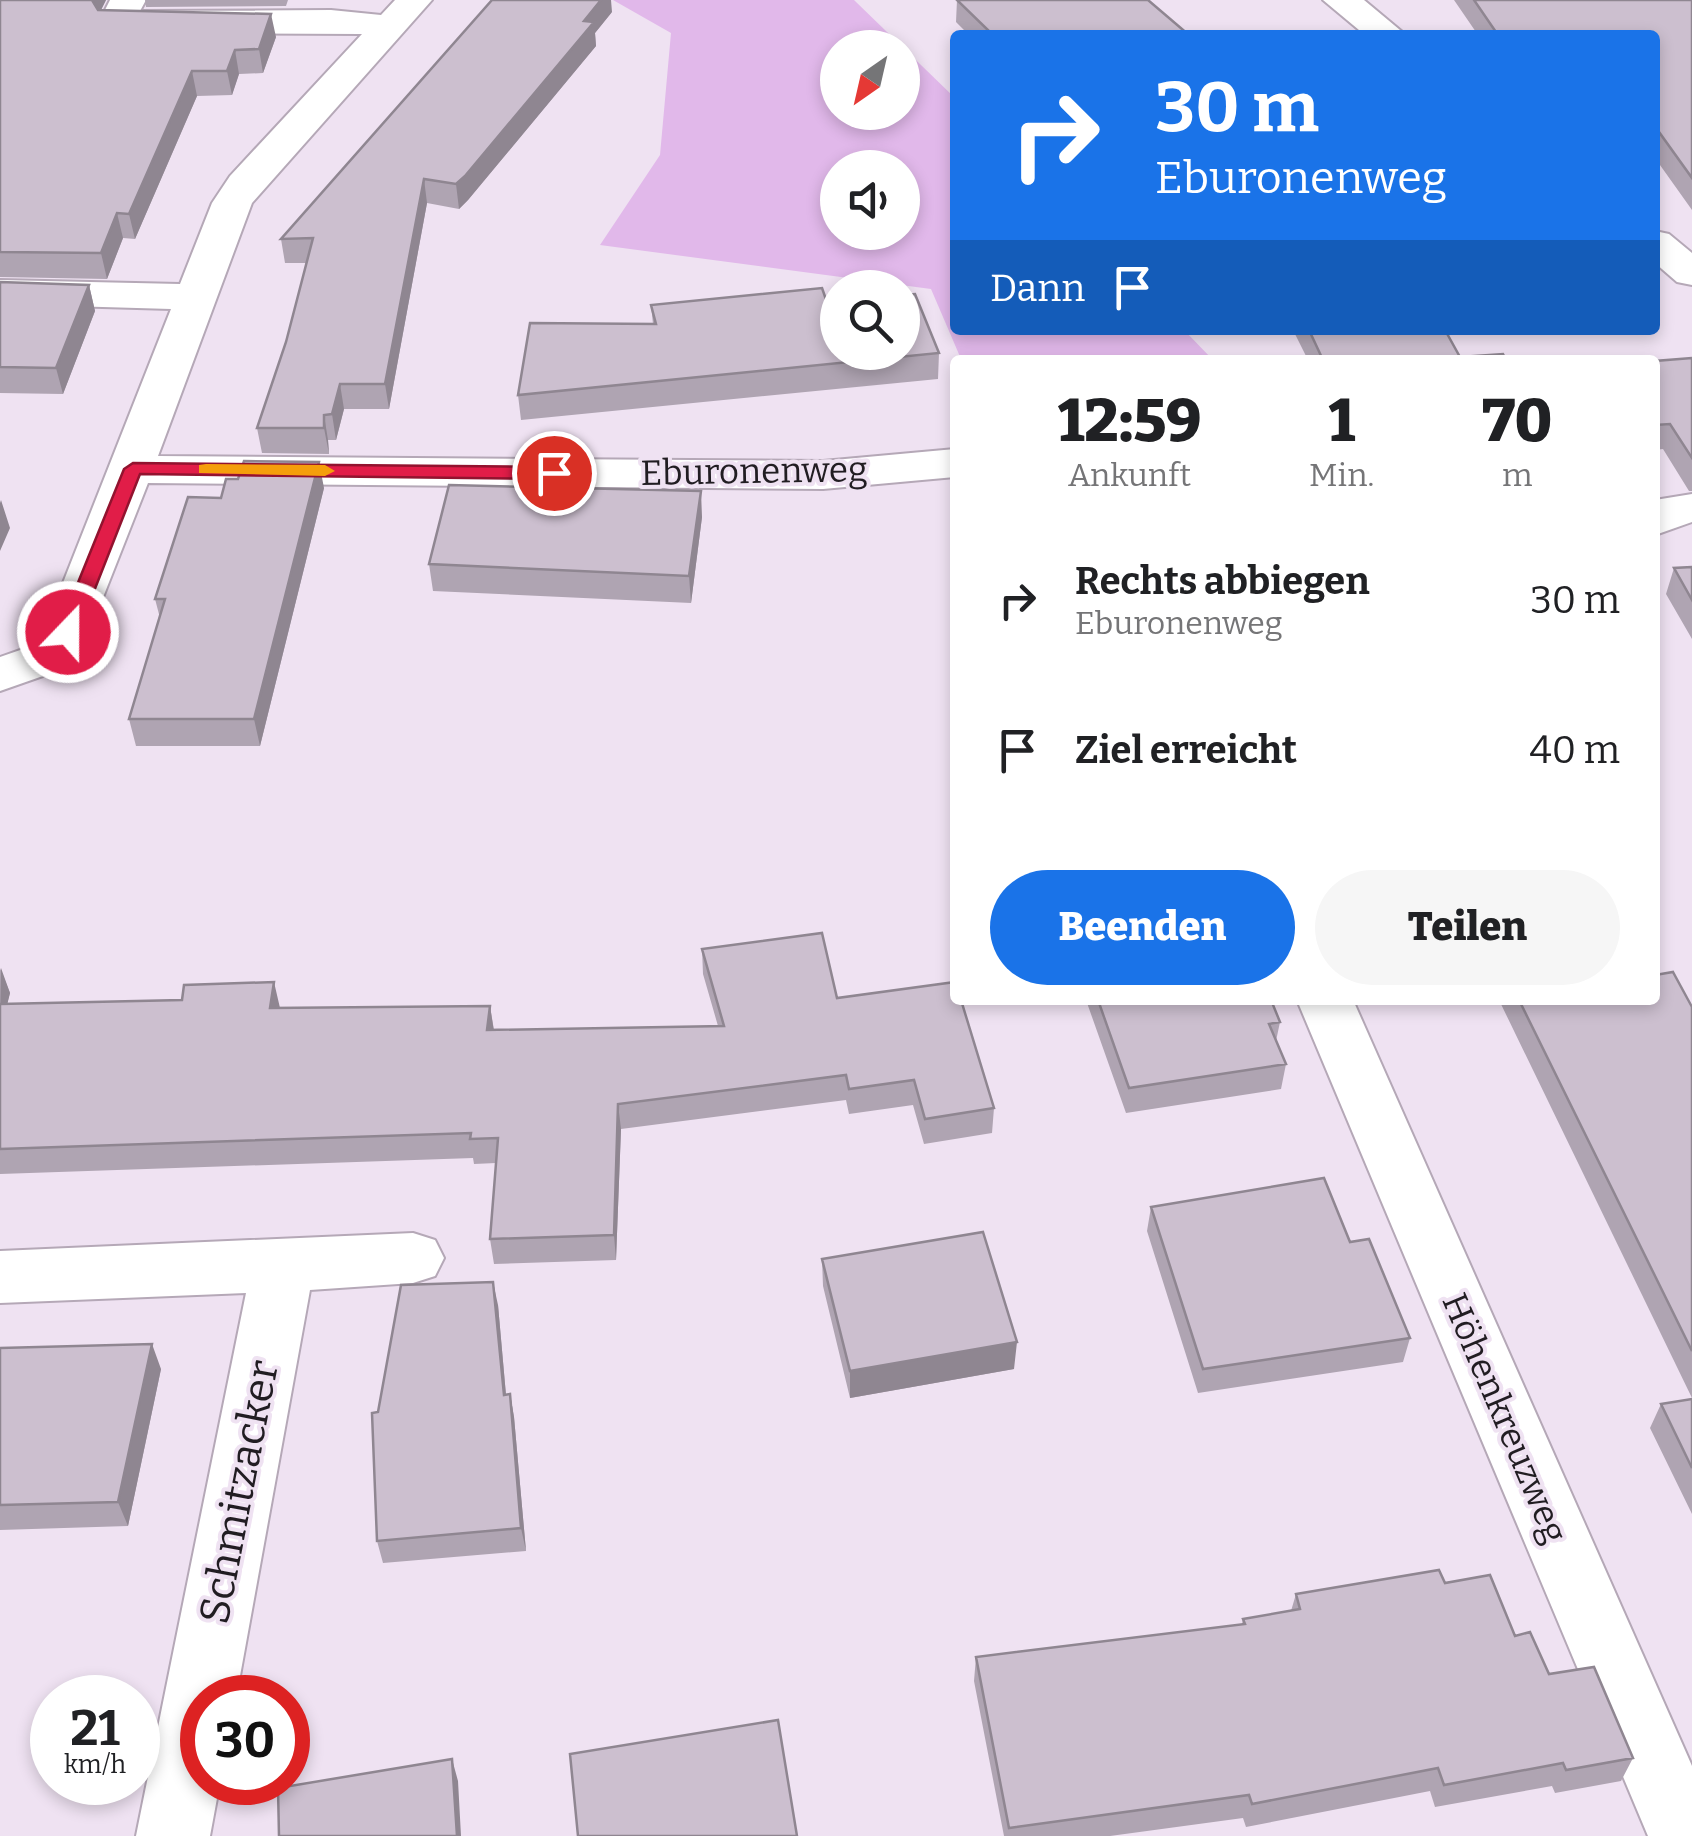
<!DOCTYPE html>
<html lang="de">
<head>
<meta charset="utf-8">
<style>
	body { margin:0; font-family:Bitter,serif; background:#f6f6f6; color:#202124; height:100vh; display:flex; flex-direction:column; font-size:38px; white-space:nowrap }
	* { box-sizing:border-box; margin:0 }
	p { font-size:32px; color:#757577 }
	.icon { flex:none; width:55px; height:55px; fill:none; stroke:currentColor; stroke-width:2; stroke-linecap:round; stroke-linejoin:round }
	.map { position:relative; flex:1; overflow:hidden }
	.side { position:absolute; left:950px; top:355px; width:710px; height:650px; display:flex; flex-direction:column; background:#fff; border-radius:10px; box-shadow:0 5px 15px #0003 }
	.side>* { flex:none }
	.top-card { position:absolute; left:950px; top:30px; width:710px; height:305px; border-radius:10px; box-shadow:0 5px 15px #0003; background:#1a73e8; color:#fff; overflow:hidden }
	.needle { width:65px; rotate:214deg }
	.fabs { position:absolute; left:820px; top:30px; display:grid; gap:20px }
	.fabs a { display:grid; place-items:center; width:100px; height:100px; border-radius:50%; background:#fff; box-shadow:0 5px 15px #0003; font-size:50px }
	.speed { position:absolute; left:30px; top:1675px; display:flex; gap:20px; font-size:50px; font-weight:700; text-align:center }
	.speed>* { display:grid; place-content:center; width:130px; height:130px; border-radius:50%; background:#fff; box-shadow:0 5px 15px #0003; line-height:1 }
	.speed small { font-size:25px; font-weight:400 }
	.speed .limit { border:15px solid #d22; background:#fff; color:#111 }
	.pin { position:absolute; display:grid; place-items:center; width:85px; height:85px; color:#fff; margin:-42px; border:5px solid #fff; border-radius:50%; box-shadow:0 2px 10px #0007 }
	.me { position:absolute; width:110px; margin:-55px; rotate:22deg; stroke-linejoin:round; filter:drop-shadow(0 0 8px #0008) }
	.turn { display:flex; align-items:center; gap:35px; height:210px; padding:0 40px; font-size:45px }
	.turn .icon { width:130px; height:130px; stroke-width:2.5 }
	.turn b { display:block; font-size:70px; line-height:85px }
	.then { display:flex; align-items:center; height:95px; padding:0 40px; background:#0003; gap:20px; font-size:38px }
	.eta { display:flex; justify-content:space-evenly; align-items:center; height:170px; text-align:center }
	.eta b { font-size:60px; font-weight:800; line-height:70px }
	.button { display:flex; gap:20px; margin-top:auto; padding:20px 40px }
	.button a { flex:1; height:115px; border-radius:60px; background:#1a73e8; color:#fff; font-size:40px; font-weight:800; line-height:115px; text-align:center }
	.button a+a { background:#f6f6f6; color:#202124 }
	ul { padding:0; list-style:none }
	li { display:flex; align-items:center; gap:30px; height:150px; padding:0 40px }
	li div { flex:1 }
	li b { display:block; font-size:38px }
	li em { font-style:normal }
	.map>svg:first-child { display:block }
</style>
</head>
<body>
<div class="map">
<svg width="1692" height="1836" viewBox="0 0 1692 1836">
	<rect width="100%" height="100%" fill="#efe2f2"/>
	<path fill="#e1b8ea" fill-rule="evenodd" d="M613,0H854L955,98V330H1184L1213,360H958L961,359L931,289L600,245L660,155L671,33ZM838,48H902V112H838ZM838,168H902V232H838Z"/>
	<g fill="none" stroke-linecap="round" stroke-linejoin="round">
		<defs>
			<path id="minor" d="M110,0H146L140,11L331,10L381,15L395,0H432L252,203L158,456L823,461L955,449V477L823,489L148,483L85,643L60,670L0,691V657L26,648L46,626L171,309L0,304V280L180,284L212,203L230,176L362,34L117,33L104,30L99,22Z
				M1323,0H1364L1406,35H1365Z
				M1655,231L1669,234L1692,253V285L1677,282L1655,263Z
				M1692,494V522L1655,535V500Z
				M1297,1000H1353L1692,1766V1836H1648Z
				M413,1233L435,1240L444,1258L435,1276L413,1283L310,1290L236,1698H202V1782H220L210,1836H136L246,1293L0,1303V1251Z"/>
		</defs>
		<use href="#minor" stroke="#b5a8b7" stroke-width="4"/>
		<use href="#minor" fill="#fff" fill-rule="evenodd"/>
	</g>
	<path fill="#afa4b2" d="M0,0H106L101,10L276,37L263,73L239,74L232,95L197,96L135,239L123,238L107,279L0,277Z
		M145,0H288L286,6L146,7Z
		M957,0L1189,35H969L956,22Z
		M1454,0H1692V210L1655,158V35H1478Z
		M612,12L595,33L596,46L468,200L459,209L427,203L389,409H344L336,440H328L329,454L262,453L257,428L286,342L306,263H285L281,239Z
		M0,282L89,285L95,311L63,394L0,393Z
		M651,305L828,306L939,353L938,379L521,420L518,395L653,324Z
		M1293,330H1445L1460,357L1506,360H1308Z
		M1692,358V491H1689L1663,449L1655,450V361Z
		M324,488L260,746H136L129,719L160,618L155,599L221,498Z
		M702,517L691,603L433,591L429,564Z
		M1692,567V639L1666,594L1674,568Z
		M702,949L837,998L994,1108L992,1133L924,1144L913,1105L849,1114L846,1100L621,1129L616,1260L494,1264L490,1239L496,1163L474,1164L473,1158L0,1174V968L10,993L7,1004L280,1008L490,1006L494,1030L718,1026L703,974Z
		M1086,1000H1271L1280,1022L1276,1041L1286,1064L1281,1089L1126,1113Z
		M1499,1000H1655L1692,1007V1398Z
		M1151,1207L1410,1338L1403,1362L1198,1393L1147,1231Z
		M822,1259L1014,1369L850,1398L823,1286Z
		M498,1305L506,1395L510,1394L514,1417L526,1551L383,1563L377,1541L378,1412Z
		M0,1348L161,1369L128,1526L0,1530Z
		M1692,1399V1514L1650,1428L1661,1404Z
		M1445,1583L1515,1636L1549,1674L1633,1758L1621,1781L1555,1793L1552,1786L1435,1807L1430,1791L1246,1827L1243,1818L1110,1836H1004L974,1681L976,1657L1242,1624L1243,1619L1291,1611L1296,1594Z"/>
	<path fill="#8f8691" d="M91,0H106L96,20Z
		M601,0H611L612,12L595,33L596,46L468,200L459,209L456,184Z
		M271,14L276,37L263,73L259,49Z
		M235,50L239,74L232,95L227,71Z
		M192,71L197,96L135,239L129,214Z
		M424,179L427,203L389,409L385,384Z
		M117,213L123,238L107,279L101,253Z
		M89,285L95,311L63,394L56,368Z
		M340,384L344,409L336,440L332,414Z
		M324,415L328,440L329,454L324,428Z
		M319,462L324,488L260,746L254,719Z
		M701,491L702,517L691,603L689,576Z
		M1,500L10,528L0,551V503Z
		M1,968L10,993L1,1030L0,1027Z
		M274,982L280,1008H270Z
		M490,1006L494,1032L487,1030Z
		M618,1104L621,1129L616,1260L614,1235Z
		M493,1282L498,1305L508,1418L504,1395Z
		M1017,1342L1014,1369L850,1398V1371Z
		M152,1344L161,1369L128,1526L118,1502Z
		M510,1394L514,1417L526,1551L521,1528Z
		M452,1759L458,1781L461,1836H457Z"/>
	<path fill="#ccbfcf" stroke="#8f8691" stroke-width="2.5" d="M0,0H92L98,10L271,14L259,49L235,50L227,71H192L129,214L117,213L101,253L0,252Z
		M492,0H601L584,21L594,22L465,176L456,184L424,179L385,384H340L332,414L324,415V428H257L286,342L313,238L281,239Z
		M957,0H1148L1189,35H993Z
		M1474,0H1692V178L1659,132L1655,133V35H1498Z
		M0,282L89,285L56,368L0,367Z
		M822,288L838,334V352H902V295L915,294L939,353L518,395L530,323L656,324L651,305Z
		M838,302V332L828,303Z
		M1309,330H1445L1460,357L1503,354L1506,360H1323Z
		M1692,358V458L1670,424L1655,425V361Z
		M244,461L319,462L254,719H129L165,599H155L188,497L221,498L226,479H238Z
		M449,485L701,491L689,576L429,564Z
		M1692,567V600L1674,568Z
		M822,933L837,998L955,982V1000H961L994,1108L925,1119L914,1080L849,1089L846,1075L618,1104L614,1235L490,1239L498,1138L470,1139L471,1133L0,1149V1004L182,1000L184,985L274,982L270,1008L490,1006L487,1030L724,1026L702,949Z
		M1673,972L1692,1007V1351L1519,1000H1655V975Z
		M1098,1000H1271L1280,1022L1269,1024L1286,1064L1129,1088Z
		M1324,1178L1350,1242L1369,1239L1410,1338L1203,1369L1151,1207Z
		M983,1232L1017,1342L850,1371L822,1259Z
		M493,1282L504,1395L510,1394L521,1528L377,1541L372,1413L378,1412L401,1285Z
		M152,1344L118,1502L0,1505V1348Z
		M1692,1399V1468L1661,1404Z
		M1439,1570L1445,1583L1490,1575L1515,1636L1530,1632L1549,1674L1594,1667L1633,1758L1566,1770L1563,1763L1444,1785L1438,1768L1252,1804L1249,1795L1009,1828L976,1657L1245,1624L1243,1619L1300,1609L1296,1594Z
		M778,1720L797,1836H578L570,1754Z
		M452,1759L457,1836H279L278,1788Z"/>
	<path fill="#e11d48" stroke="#92132f" stroke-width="2.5" d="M133,463L554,467L564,473L554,479L140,474L78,632L68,639L61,637L58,632L124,469Z"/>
	<path fill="#f59e0b" d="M206,464L325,465L335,471L325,476L199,473V465Z"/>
	<g text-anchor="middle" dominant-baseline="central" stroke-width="8" stroke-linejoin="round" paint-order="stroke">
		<g font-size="35" fill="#211d22" stroke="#efe2f2">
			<text transform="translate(754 471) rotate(-1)">Eburonenweg</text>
			<text transform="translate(1505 1418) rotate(67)">Höhenkreuzweg</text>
		</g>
		<g font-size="42" fill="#211d22" stroke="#efe2f2">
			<text transform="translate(239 1492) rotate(-79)">Schmitzacker</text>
		</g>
	</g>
</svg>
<div class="fabs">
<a><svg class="needle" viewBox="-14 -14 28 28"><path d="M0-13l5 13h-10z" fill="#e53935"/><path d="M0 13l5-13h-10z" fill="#757577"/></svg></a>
<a><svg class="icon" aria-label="sound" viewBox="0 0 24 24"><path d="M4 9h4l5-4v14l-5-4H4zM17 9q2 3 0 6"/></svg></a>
<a><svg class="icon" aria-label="search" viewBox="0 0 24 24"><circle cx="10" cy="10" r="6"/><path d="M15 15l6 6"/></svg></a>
</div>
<div class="speed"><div>21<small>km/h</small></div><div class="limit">30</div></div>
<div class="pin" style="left:554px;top:473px;background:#d93025"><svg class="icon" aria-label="arrive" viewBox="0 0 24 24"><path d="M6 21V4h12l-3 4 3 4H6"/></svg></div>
<svg class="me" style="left:68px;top:632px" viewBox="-20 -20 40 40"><circle r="17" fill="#e11d48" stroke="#fff" stroke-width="3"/><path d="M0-11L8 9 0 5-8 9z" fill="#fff"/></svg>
<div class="top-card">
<div class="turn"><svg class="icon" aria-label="right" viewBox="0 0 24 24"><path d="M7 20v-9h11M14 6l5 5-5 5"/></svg><div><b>30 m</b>Eburonenweg</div></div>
<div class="then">Dann<svg class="icon" aria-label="arrive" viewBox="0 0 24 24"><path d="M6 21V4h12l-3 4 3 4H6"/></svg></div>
</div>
<section class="side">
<div class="eta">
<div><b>12:59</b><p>Ankunft</p></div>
<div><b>1</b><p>Min.</p></div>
<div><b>70</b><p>m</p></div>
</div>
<ul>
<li><svg class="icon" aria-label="right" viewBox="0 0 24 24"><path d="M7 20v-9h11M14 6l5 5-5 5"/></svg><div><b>Rechts abbiegen</b><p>Eburonenweg</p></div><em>30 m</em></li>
<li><svg class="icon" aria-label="arrive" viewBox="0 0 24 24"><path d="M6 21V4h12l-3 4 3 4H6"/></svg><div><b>Ziel erreicht</b></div><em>40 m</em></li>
</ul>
<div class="button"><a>Beenden</a><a>Teilen</a></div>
</section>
</div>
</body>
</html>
